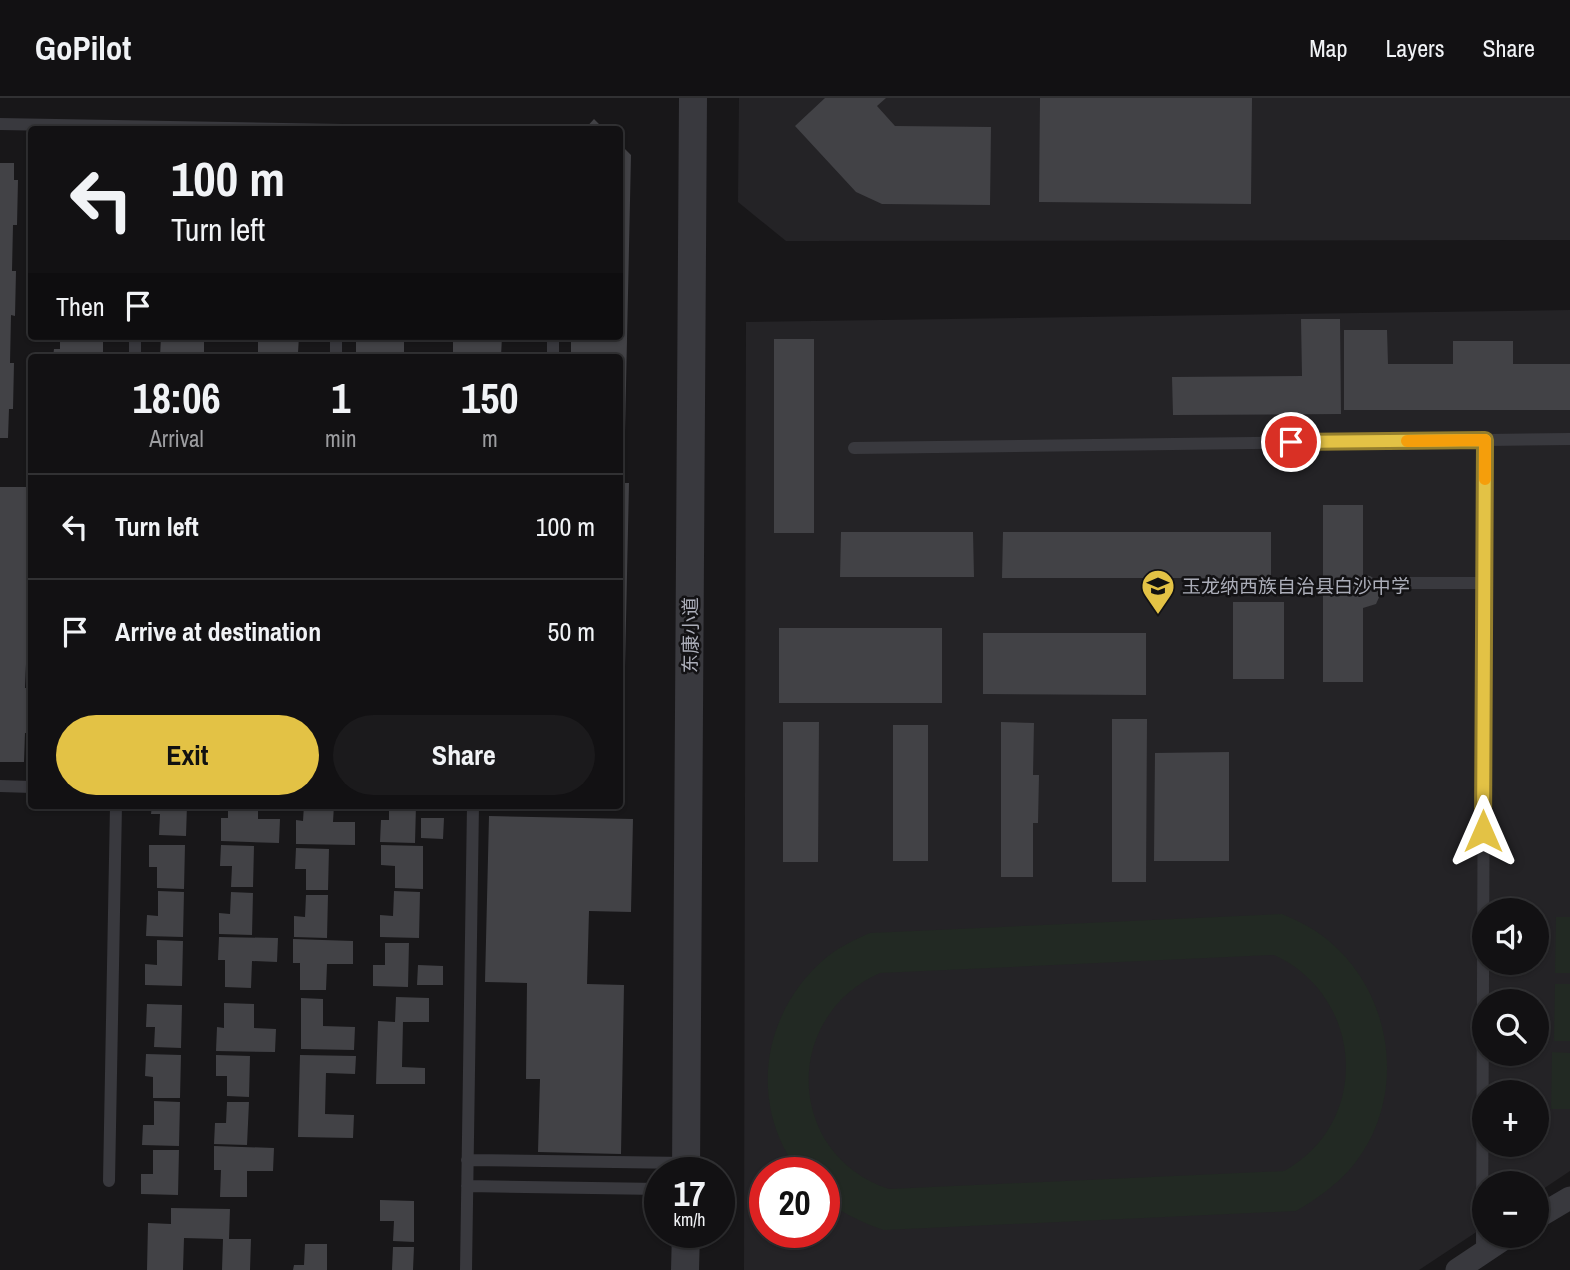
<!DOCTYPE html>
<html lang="en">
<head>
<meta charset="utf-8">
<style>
	body { margin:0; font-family:"Archivo Narrow","Noto Sans SC",sans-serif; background:#1b1a1c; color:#f1f3f6; height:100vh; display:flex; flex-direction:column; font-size:26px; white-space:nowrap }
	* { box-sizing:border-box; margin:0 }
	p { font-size:23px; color:#9c9da0 }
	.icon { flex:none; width:38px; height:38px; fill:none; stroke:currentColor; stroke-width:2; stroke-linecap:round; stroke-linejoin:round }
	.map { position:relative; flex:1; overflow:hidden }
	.drawer { position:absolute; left:28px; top:256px; width:595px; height:455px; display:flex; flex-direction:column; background:#121113; border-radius:7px; box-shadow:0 2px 5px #0004,0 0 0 2px #313133 }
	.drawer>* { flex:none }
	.guide { position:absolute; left:28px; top:28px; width:595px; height:214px; border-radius:7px; box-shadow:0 2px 5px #0004,0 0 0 2px #313133; background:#121113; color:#f1f3f6; overflow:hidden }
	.controls { position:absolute; left:1472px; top:800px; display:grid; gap:14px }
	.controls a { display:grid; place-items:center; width:77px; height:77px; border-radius:50%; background:#121113; box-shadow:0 2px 5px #0004,0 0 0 2px #313133; font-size:35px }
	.speed { position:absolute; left:644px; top:1059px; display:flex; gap:14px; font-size:35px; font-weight:700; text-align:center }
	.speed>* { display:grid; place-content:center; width:91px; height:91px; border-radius:50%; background:#121113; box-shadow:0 2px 5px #0004,0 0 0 2px #313133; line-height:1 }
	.speed small { font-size:18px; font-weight:400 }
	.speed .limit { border:10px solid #d22; background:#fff; color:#111 }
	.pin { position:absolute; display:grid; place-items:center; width:60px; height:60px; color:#fff; margin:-30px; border:4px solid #fff; border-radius:50%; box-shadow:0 2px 7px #0007 }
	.me { position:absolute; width:77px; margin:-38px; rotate:0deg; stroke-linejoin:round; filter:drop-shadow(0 0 5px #0008) }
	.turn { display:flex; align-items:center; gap:24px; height:147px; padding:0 28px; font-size:32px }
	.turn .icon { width:91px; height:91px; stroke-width:2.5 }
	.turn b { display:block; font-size:49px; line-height:60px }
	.then { display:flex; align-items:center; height:66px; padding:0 28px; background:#0003; gap:14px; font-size:26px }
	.eta { display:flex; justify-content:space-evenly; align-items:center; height:119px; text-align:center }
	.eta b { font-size:42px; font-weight:700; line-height:49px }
	.button { display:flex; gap:14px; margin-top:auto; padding:14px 28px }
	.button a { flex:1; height:80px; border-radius:42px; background:#e3c245; color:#111; font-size:28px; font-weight:700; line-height:80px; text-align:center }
	.button a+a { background:#1b1a1c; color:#f1f3f6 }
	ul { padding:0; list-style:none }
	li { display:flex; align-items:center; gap:21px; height:105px; padding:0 28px; border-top:2px solid #313133 }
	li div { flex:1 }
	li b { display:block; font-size:26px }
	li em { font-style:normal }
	header { display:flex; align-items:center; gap:42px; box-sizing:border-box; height:98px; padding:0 35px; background:#121113; border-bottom:2px solid #313133 }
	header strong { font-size:33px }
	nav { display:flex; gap:38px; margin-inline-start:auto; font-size:24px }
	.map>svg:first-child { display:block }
</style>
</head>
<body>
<header>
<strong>GoPilot</strong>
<nav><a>Map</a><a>Layers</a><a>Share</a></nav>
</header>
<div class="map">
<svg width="1570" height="1172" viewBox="0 0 1570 1172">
	<rect width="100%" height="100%" fill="#181719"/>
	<path fill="#242326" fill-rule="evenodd" d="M739,0H1570V142L786,143L738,104Z
		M1570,212V1073L1537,1095L1536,1085H1484V1129L1419,1172H744L746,224ZM1484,812H1536V864H1484ZM1484,903H1536V956H1484ZM1484,994H1536V1046H1484ZM765,1074H824V1134H765Z"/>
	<path fill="#222923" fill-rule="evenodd" d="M1282,816C1299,823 1315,831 1329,843C1395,898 1408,1003 1351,1070C1335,1088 1317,1101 1296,1113L884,1132C862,1125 843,1115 824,1102V1074H799C747,1005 762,912 828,858C841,848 856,841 870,835ZM1274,857C1364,898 1372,1025 1284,1073L889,1091C786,1057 781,919 880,875Z
		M1556,819H1570V875H1555Z
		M1555,886H1570V943H1554Z
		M1552,954L1570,955V1011H1551Z"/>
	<path fill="#424246" d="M825,0H886L877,8L895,28L991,29L990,107L882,106L856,94L795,28Z
		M1040,0H1252L1251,106L1039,104Z
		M594,21L605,32H584Z
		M620,46L631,57L625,334H620V259H571V238H620Z
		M0,65H14V82H18L17,127H13L12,173H16L15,218L11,217L10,265H14L13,311H9L8,340H0Z
		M1301,221H1340L1341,316L1173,317L1172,279L1302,278Z
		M1344,232H1387L1388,266H1453V243H1513V266H1570V312H1344Z
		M60,238H103V256H107V259H53L54,251H60Z
		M161,238H204V259H160Z
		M258,238H299L298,255H303V259H253V256L258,257Z
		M350,238H404V259H356V241H350Z
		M453,238H502L501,259H453Z
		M774,241H814V435H774Z
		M620,355H623L622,385H629L624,615L620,614Z
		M0,389H29V406H32V451H28L27,497H31V542H27L25,590H30L29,635H25L24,664H0Z
		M1323,407H1363V477L1370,478L1376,482L1380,488L1381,495L1376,506L1363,510V584H1323Z
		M841,434H973L974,479H840Z
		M1003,434H1271V480H1002Z
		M1233,504H1284V581H1233Z
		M779,530H942V605H779Z
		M983,535H1146V597L983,596Z
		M1112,621H1147L1146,784H1112Z
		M783,624H819L818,764H783Z
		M1001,624L1034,625L1033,677H1039L1038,725H1033V779H1001Z
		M893,627H928V763H893Z
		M1229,654V763H1154L1155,655Z
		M152,707H187L186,738L159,737L160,716H151Z
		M228,707H258V721H280L279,745L221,743V720H228Z
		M304,707H334L333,724H355V747L296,746V722L303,723Z
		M389,707H416L415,745L380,744L381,722H389Z
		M489,718L633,721L631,814L589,813L587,886L624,887L621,1056L538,1054L540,981H526L527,885L485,884Z
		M421,720H444L443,741L421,740Z
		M149,747H185L184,791L157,790V769H149Z
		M221,747L254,748L253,789H231L232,768H220Z
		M381,747L423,748V791L395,790V768L381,767Z
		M296,750L329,751L328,792H306V771H295Z
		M158,793L184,794L183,839L146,838L147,817L158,818Z
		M394,793L420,794L419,840L380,839V817L393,818Z
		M231,794L253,795L252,837L219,836V815L230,816Z
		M306,797H328L327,840L294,839V818L305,819Z
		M219,839L278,840L277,864L252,863L251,890L225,889V862H218Z
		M293,841L353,843V866H327L326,892H300V865H293Z
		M157,842L183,843L182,888L145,887V866L157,867Z
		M385,845H409L408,889L373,888V867H385Z
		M418,867L443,868V887H417Z
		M396,899L429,900V924H403L402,969L425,970V986H376L378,923L395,924Z
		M301,900L323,901V928L355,929L354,952L301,951Z
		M224,905L254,906V930L276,931L275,954L216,953L217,929L224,930Z
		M147,906L182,907L181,950L154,949L155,929H146Z
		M146,956L181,957L180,1000H153V979L145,978Z
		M216,957L250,958L249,999L227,998V978H216Z
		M300,957L356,958L355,976L326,975L325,1016L354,1017L353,1040L298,1039Z
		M154,1003L180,1004L179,1048L142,1047L143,1027H154Z
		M227,1004H249L247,1047L214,1046L215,1025H226Z
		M214,1048L274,1050L273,1073H247V1099H220L221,1072H214Z
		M153,1052H179L178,1097L141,1096V1076H153Z
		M380,1102L414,1103V1144L393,1143L394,1123H380Z
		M171,1110L230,1111L229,1141H251L250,1172H222L223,1141L184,1140L183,1172H147L148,1125L171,1126Z
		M305,1146H327V1172H293L294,1167H304Z
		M393,1149H414L413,1172H392Z"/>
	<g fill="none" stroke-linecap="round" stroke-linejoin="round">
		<path stroke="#39393e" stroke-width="12" d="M0,26L343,32
			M135,259V238
			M336,259V238
			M553,259V238
			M854,350L1570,341
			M1399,485H1484
			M0,688L32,689
			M467,1062L686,1065
			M109,1083L116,707
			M467,1088L660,1091
			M1482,1154L1485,342
			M466,1172L473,707"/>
		<path stroke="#39393e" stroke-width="23" d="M1536,1120L1570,1100
			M1457,1172L1508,1138"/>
		<path stroke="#39393e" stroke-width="28" d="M686,1074L693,0
			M685,1172L686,1134"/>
	</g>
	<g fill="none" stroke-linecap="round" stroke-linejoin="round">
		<defs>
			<path id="route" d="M1291,344L1485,342L1483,733"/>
		</defs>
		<use href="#route" stroke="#947e2d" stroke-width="18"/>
		<use href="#route" stroke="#e3c245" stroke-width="12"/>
		<path stroke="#f59e0b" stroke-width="12" d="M1407,343L1485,342V381"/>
	</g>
	<defs>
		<symbol id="school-pin" viewBox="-11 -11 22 30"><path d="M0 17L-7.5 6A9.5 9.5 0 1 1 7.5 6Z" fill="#e3c245" stroke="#131214"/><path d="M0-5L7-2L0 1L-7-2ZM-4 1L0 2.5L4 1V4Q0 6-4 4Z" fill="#111"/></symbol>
	</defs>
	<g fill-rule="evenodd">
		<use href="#school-pin" x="1139" y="469" width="38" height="52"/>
	</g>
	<g text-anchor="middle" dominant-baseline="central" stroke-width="5" stroke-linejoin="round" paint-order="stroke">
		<g font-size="19" fill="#abadb8" stroke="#131214" text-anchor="start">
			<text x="1182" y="488">玉龙纳西族自治县白沙中学</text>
		</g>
		<g font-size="19" fill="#abadb8" stroke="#131214">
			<text transform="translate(690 537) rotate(-90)">东康小道</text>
		</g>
	</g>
</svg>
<div class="controls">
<a><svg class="icon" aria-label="sound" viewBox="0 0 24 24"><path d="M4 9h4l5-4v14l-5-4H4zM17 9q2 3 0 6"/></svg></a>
<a><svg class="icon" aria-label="search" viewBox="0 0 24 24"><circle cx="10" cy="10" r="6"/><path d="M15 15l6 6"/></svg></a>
<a>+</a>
<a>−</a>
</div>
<div class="speed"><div>17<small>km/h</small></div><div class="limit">20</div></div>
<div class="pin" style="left:1291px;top:344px;background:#d93025"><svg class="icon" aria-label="arrive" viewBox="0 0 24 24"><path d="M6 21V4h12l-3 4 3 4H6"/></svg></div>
<svg class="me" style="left:1483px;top:733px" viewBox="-20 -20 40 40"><path d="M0-17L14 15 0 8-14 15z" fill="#e3c245" stroke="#fff" stroke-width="4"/></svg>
<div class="guide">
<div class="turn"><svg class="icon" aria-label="left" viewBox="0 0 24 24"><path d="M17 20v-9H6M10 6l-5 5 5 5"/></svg><div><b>100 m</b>Turn left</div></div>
<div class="then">Then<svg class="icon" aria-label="arrive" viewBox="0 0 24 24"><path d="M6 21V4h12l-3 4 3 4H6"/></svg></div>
</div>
<section class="drawer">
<div class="eta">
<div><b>18:06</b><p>Arrival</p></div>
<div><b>1</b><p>min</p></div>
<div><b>150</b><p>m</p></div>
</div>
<ul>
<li><svg class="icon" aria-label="left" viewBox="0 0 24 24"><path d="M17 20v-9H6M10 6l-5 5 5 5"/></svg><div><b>Turn left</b></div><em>100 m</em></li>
<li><svg class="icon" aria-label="arrive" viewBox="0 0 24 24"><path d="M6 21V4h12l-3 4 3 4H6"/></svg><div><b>Arrive at destination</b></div><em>50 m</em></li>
</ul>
<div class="button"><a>Exit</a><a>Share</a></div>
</section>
</div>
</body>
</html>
